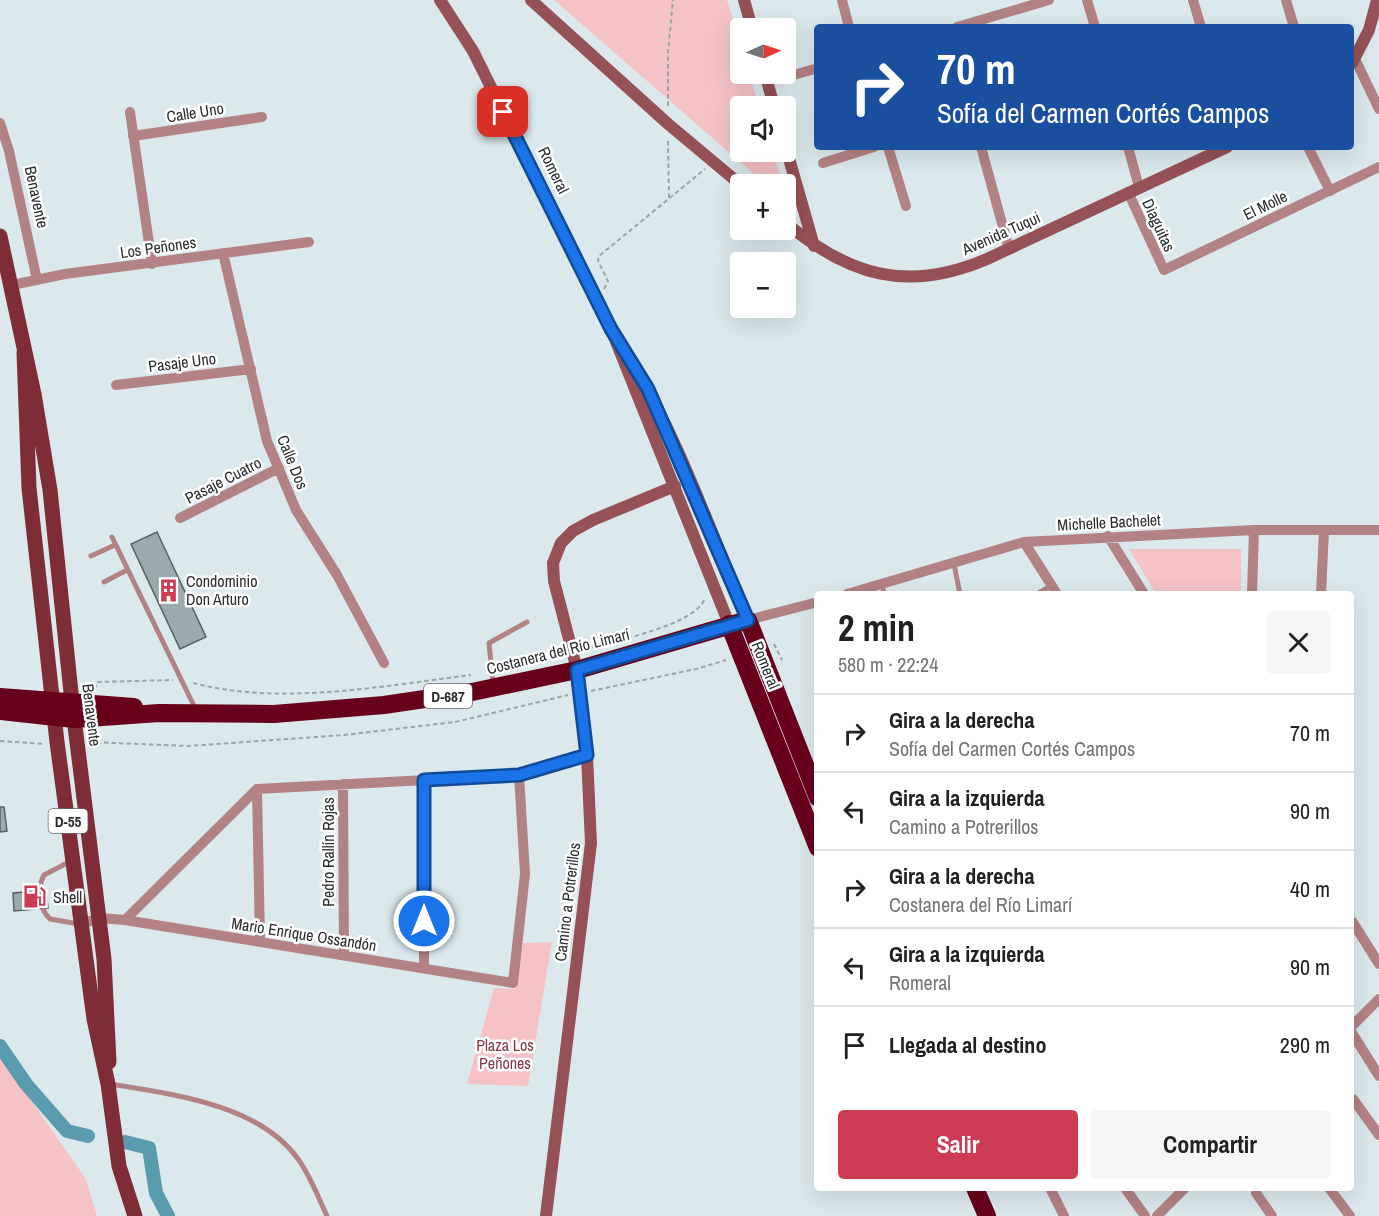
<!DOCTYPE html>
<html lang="es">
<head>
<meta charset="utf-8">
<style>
	body { margin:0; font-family:"Archivo Narrow",sans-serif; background:#f6f6f6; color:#202124; height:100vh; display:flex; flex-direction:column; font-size:22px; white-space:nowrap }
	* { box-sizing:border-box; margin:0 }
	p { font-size:20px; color:#757577 }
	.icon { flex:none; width:33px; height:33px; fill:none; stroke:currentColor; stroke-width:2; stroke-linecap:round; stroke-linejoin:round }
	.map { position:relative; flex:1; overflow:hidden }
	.side { position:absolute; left:814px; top:591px; width:540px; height:600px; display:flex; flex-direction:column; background:#fff; border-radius:6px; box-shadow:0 6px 24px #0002 }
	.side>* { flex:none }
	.guide { position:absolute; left:814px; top:24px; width:540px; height:126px; border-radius:6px; box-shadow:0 6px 24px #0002; background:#1a4fa0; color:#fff; overflow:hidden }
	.needle { width:39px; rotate:87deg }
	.buttons { position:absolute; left:730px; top:18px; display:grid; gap:12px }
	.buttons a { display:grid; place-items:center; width:66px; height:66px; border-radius:6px; background:#fff; box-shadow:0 6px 24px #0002; font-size:30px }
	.pin { position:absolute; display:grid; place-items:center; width:51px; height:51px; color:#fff; margin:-26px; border-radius:12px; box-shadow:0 3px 9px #0006 }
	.me { position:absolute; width:66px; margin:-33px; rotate:0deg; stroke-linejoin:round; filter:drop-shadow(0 0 4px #0008) }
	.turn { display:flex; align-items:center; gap:21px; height:126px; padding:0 24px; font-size:27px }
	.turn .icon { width:78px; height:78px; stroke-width:2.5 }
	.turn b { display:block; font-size:42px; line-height:51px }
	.round { display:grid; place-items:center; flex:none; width:63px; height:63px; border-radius:6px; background:#f6f6f6 }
	.overview { display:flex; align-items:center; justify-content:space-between; height:102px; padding:0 24px }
	h1 { font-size:36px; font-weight:800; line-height:45px }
	.button { display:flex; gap:12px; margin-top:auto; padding:12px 24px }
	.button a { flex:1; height:69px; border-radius:6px; background:#cd3c53; color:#fff; font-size:24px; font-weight:800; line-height:69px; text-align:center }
	.button a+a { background:#f6f6f6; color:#202124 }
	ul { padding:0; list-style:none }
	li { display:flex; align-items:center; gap:18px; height:78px; padding:0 24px; border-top:2px solid #e0e0e0 }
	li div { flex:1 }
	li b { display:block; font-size:22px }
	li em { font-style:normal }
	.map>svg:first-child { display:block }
</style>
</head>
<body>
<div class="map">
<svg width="1379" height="1216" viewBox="0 0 1379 1216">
	<rect width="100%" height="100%" fill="#dbe9ed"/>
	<path fill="#f5c3c5" d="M554,0H727L741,46V74H749L759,106H741V152H773L783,184L763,182Z
		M1129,549H1241V594H1156Z
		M552,942L528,1086L467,1084L494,988L515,989L523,943Z
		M0,1056L86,1179L97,1216H0Z"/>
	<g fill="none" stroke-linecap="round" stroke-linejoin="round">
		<path stroke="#589cae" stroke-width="14" d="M0,1046L26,1084L67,1131L88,1136
			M125,1142L149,1148L156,1193L168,1216"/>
	</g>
	<path fill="#9ca9ad" stroke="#576265" stroke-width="1.5" d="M157,532L206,637L180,649L131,544Z
		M0,807H4L7,831L0,832Z
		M46,890L48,908L14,911L13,893Z"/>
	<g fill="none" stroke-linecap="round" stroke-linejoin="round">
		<path stroke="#9aa5a8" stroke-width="2" stroke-dasharray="4.5 3" stroke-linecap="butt" d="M668,106V53L673,0
			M668,141L669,198
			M604,289L608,281L598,261L599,256L705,169
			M774,644L782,660
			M584,649C611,642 697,625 705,598
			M193,683C282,706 381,686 471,675
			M95,689L97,682L173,680
			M591,691L696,669L726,660
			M0,741L45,744
			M89,742L188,746L344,735L455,722L568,695"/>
		<path stroke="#b38284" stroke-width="5" d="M112,537L196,710
			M91,556L115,545
			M954,564L960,594
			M104,582L127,570
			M882,584L884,594
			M1037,594L1052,585
			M493,683L489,643L527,622
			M71,861L44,875C37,888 39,909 50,919L79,924
			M110,1084C171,1094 259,1104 298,1159C310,1175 318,1197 327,1216"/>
		<path stroke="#b38284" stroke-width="10" d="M842,0L849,27
			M1087,0L1095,27
			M1193,0L1201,27
			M1286,0L1294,27
			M957,27L1049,0
			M1355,59L1379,109
			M790,76L818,68
			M130,112L152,264
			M0,123L9,151L37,280
			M133,136L262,117
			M888,147L906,206
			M981,147L1009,249
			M1128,147L1139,187
			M1308,147L1330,191
			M823,163L874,147
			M1128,192L1164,270L1379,167
			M223,253L267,441L296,510L337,575L384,663
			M12,285L65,274L309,242
			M116,385L251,369
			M180,518L279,468
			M1108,536L1144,594
			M1024,542L1057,594
			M847,594L1024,542L1254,530H1379
			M1252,594L1254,530
			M1321,594L1324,530
			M748,620L818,602
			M343,784L344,955
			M257,789L260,942
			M125,920L257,789L519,775L587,755
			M1352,921L1379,964
			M81,924L99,918L125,920L513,983L525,874L519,775
			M424,968V780
			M1352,1026L1379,999
			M1352,1033L1379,1076
			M1353,1099L1379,1135
			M1050,1188L1064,1216
			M1125,1188L1145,1216
			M1329,1188L1350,1216
			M1256,1193L1272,1216
			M1157,1216L1185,1188"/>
		<path stroke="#955156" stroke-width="12" d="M440,0L473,51L611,329L729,624
			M531,0L667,123L741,185
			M744,0L752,28
			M1352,63L1369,30L1377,0
			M765,74L774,106
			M786,148L814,246
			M786,223C849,276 908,293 987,259L1227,147
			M631,361C680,441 711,534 748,620
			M546,1216L591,843L587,755L577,670L554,581L553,563L561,543L573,531L593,520L675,486"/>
		<path stroke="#7e2c36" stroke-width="15" d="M0,236L34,394L50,490L72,702L104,959L109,1062
			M24,352L29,488L57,742L94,1019L108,1084L119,1166L135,1216"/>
		<path stroke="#68001c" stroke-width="18" d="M729,624L818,848
			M0,697L134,707
			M0,711L74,719L159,713L274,714L384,705L472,692L577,670L748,620L818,798
			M975,1188L987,1216"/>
	</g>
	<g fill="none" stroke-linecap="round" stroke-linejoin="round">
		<defs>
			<path id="route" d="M424,921V780L519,775L587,755L577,670L748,620L648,389L611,329L503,112"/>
		</defs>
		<use href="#route" stroke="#114b97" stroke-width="15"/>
		<use href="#route" stroke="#1a73e8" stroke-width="10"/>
	</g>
	<defs>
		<symbol id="building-bare" viewBox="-9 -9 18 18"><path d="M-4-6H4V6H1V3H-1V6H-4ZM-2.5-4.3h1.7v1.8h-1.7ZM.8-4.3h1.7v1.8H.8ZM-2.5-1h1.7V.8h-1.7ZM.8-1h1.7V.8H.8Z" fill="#cd3c53" stroke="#fff" stroke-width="2.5" paint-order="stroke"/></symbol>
		<symbol id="fuel-bare" viewBox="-9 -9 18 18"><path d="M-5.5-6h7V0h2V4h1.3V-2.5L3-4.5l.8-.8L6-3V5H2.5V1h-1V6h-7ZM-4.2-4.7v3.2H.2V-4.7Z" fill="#cd3c53" stroke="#fff" stroke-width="2.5" paint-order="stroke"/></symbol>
	</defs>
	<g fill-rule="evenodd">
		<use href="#building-bare" x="152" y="574" width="33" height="33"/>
		<use href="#fuel-bare" x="18" y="880" width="33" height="33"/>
	</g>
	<g text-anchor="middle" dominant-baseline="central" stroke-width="5" stroke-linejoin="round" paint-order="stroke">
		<g fill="#fff" stroke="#686c6d" stroke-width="1.5">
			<rect x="424" y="684" width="48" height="24" rx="4.5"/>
			<rect x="48.5" y="809" width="39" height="24" rx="4.5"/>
		</g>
		<g font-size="15" font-weight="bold" fill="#282d2e">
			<text x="448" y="696">D-687</text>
			<text x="68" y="821">D-55</text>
		</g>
		<g font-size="16" fill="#282d2e" stroke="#fff">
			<text transform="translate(195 112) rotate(-9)">Calle Uno</text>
			<text transform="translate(554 170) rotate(64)">Romeral</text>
			<text transform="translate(37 197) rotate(78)">Benavente</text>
			<text transform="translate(1265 205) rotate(-26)">El Molle</text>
			<text transform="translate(1159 225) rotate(65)">Diaguitas</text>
			<text transform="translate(1001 233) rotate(-24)">Avenida Tuqui</text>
			<text transform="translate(158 247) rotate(-8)">Los Peñones</text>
			<text transform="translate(182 362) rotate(-7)">Pasaje Uno</text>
			<text transform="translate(293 462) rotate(68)">Calle Dos</text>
			<text transform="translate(223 480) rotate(-27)">Pasaje Cuatro</text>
			<text transform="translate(1109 522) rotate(-3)">Michelle Bachelet</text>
			<text transform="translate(558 651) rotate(-14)">Costanera del Río Limarí</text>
			<text transform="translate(766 665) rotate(68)">Romeral</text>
			<text transform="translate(92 715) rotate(83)">Benavente</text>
			<text transform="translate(328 852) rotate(-90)">Pedro Rallín Rojas</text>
			<text transform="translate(567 902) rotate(-83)">Camino a Potrerillos</text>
			<text transform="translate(304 934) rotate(9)">Mario Enrique Ossandón</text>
		</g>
		<g font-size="16" fill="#282d2e" stroke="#fff" text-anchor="start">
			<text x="186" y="581">Condominio<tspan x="186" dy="18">Don Arturo</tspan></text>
			<text x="53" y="897">Shell</text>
		</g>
		<g font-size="16" fill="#833840" stroke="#fff">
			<text x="505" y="1045">Plaza Los<tspan x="505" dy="18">Peñones</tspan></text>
		</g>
	</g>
</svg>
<div class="buttons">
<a><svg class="needle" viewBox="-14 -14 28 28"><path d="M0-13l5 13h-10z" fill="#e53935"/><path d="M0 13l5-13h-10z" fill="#757577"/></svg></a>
<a><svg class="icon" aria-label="sound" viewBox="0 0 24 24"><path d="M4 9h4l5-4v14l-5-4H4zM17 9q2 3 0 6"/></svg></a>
<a>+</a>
<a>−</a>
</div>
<div class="pin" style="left:503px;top:112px;background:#d93025"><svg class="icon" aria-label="arrive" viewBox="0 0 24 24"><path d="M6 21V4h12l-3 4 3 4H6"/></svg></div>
<svg class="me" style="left:424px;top:921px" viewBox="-20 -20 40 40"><circle r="17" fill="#1a73e8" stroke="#fff" stroke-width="3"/><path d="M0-11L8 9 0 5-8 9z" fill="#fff"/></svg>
<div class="guide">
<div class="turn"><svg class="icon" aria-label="right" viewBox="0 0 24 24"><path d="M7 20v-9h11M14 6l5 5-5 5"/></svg><div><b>70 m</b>Sofía del Carmen Cortés Campos</div></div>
</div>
<section class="side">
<div class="overview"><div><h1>2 min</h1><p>580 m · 22:24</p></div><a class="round"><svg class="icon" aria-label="close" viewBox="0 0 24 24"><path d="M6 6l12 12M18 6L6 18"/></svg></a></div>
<ul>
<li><svg class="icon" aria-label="right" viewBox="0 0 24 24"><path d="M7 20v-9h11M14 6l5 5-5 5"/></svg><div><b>Gira a la derecha</b><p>Sofía del Carmen Cortés Campos</p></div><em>70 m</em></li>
<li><svg class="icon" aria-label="left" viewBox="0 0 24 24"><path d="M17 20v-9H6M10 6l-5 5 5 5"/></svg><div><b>Gira a la izquierda</b><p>Camino a Potrerillos</p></div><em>90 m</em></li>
<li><svg class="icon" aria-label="right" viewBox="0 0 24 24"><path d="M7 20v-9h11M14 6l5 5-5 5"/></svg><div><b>Gira a la derecha</b><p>Costanera del Río Limarí</p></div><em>40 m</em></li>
<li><svg class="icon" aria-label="left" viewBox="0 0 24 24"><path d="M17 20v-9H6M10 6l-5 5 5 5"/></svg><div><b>Gira a la izquierda</b><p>Romeral</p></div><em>90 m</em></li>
<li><svg class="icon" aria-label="arrive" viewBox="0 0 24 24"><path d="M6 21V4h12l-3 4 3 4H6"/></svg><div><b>Llegada al destino</b></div><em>290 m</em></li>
</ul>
<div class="button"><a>Salir</a><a>Compartir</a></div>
</section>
</div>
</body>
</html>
